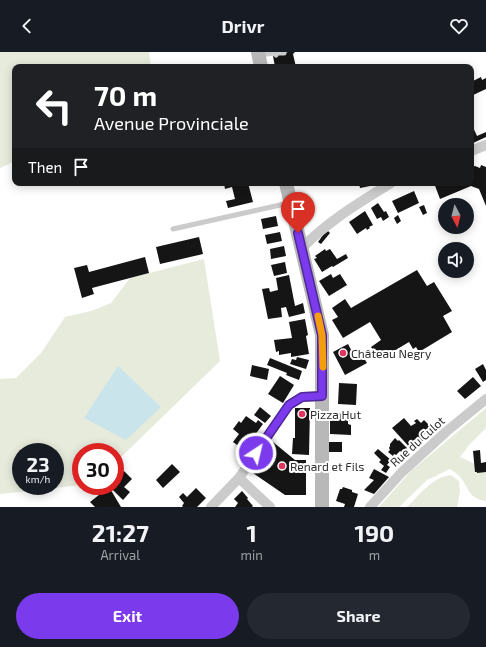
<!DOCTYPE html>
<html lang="en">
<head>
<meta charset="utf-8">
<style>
	body { margin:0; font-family:"Exo 2",sans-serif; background:#242831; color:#f1f3f6; height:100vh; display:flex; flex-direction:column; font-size:15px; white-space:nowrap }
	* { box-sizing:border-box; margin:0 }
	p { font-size:13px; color:#9ea1a6 }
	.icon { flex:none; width:22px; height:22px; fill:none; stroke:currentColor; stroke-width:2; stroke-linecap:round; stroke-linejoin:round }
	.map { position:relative; height:455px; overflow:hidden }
	.sheet { display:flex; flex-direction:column; background:#171b24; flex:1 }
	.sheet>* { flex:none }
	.top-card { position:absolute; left:12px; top:12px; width:462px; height:122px; border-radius:8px; box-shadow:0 2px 10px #0003; background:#202124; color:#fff; overflow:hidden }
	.needle { width:26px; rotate:173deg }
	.controls { position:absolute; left:438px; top:146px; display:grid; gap:8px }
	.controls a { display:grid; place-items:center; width:36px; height:36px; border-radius:50%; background:#171b24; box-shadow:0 2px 10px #0003; font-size:20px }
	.speed { position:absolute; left:12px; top:391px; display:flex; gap:8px; font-size:20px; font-weight:700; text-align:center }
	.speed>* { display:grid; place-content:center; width:52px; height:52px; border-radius:50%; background:#171b24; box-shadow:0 2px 10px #0003; line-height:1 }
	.speed small { font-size:10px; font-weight:400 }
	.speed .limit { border:6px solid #d22; background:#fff; color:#111 }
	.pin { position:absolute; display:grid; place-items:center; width:34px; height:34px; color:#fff; margin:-41px -17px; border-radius:50% 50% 50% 0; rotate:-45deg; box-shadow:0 0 4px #0007 }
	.pin .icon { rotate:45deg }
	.me { position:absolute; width:44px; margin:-22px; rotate:35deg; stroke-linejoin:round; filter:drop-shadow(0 0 3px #0008) }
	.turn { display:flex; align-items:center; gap:14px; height:84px; padding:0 16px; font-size:18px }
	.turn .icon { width:52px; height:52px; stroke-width:2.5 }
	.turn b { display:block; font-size:28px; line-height:34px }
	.then { display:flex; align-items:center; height:38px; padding:0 16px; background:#0003; gap:8px; font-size:15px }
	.eta { display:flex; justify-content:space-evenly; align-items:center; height:68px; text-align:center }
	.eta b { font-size:24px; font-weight:700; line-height:28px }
	.primary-button { display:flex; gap:8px; margin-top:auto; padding:8px 16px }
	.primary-button a { flex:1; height:46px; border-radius:24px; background:#7c3aed; color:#fff; font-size:16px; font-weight:700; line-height:46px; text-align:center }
	.primary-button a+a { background:#242831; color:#f1f3f6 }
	header { display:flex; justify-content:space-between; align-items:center; height:52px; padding:0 16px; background:#171b24; font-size:18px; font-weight:700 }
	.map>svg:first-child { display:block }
</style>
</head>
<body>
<header><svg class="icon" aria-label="back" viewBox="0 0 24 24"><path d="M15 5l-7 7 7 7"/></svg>Drivr<svg class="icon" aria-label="heart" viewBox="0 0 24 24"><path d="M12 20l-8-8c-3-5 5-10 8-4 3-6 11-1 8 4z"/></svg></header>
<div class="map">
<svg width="486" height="455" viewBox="0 0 486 455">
	<rect width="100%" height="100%" fill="#fff"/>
	<path fill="#e7ebdc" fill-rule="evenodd" d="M0,0H149L151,15H15V109L0,116Z
		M204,207L220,309L115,411V400H81V433L0,442V327L16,326L41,301L65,265L91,259L111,251L130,226ZM21,400H55V434H21Z
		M486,356V376L469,393L460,405L486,417V449C469,447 469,437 461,426C458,422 454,420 450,417L427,428L399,455H379L411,419Z
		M451,423L459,429L460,439L457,455H407C420,442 433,425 451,423Z"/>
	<path fill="#c9e4eb" d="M118,314L161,355L126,388L84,366Z"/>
	<path fill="#151515" d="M288,0H295L293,2L296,15H275L273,4Z
		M481,25L482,28L486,26V37L471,44V30Z
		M471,71L477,84L486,80V85L471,92Z
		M481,113L486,115V154L479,137L471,134L440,147L434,131H471V115L475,114L480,116Z
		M224,131H248L253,150L228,156L226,149L235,147L232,135L225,137Z
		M359,131H370V134L360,136Z
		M414,139L419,151L398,161L392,149Z
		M378,151L384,160L386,159L389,165L383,169L381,165L377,167L371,156Z
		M424,153L427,161L423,163L419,155Z
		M365,159L373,173L369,175L370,176L367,178L366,176L357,182L349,170Z
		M398,163L401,169L397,172L394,166Z
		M276,164L278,174L263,177L261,167Z
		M328,179L330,181L321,192L318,190L323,183Z
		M280,180L282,189L267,192L265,183Z
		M199,185L203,202L160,212L156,195Z
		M284,194L286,204L271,207L270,197Z
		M325,197L326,199L330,197L337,207L346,202L348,206L333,215L332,214L322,220L314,207L317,206L315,204Z
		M145,205L149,221L92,236L94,242L82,246L74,216L87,213L89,220Z
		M285,210L287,221L274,224L271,213Z
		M417,218L427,234L434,230L452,259L443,264L452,280L419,300L416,295L413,297L409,290L389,302L387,298L377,304L371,295L381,288L370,270L343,286L332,268L338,265L332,256L345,247L351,256Z
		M331,222L333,226L340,222L347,233L329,244L319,229Z
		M289,223L295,254L303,251L305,261L289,265L286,255L281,256L282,265L268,267L262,237L269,236L270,240L278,238L276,226Z
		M305,267L308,283L306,284L309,302L291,305V301L279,303V299L276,300L274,288L292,286L289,270Z
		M348,292L356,307L362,303L367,311L345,323L333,300Z
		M297,305L309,308L306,317L290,312L292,307L296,308Z
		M270,306L302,319L299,328L286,323L287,321L267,313Z
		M483,312L486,318V328L483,330L475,317Z
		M252,313L269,317L267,328L250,324Z
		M280,324L294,333L283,351L268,342Z
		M473,325L481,334L465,347L457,339Z
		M339,331L357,332L356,353L338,352Z
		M260,355L271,364L265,371L254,363Z
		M295,356H310L309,403L292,402L293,386H295Z
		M352,361V369H348V372L351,373V383L330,382V362Z
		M246,364L256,371L258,368L263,372L244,398L233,390L239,382L233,377L239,369L241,371Z
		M404,366L411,374L416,371L414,369L417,367L421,371L424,368L432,376L422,384L424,388L412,398L392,376Z
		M395,386L398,389L399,388L407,396L403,401L400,399L396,403L394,402L393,404L388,400L390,398L389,396L390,394V392Z
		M273,390L295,408H306V443H285L253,421Z
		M327,390H342V400H327Z
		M378,397L391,408L387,413L390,415L386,421L381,418L384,414L379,410L381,408L374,401Z
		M480,398L481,411L486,410V420L477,421V420H475L473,399Z
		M172,412L180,420L163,436L156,428Z
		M374,417L389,425L374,442L364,438L374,428L369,426Z
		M124,419L132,427L124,435L130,440L123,448L109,434H115V428Z
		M109,435L121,455H95L90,450Z
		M343,435L352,438V440L358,442L354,455H344L345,452L336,449L340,437H342Z
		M196,436L206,446L197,455H183L182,454L184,451L179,445L183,441L187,445Z
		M242,439L248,446L247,447L253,454L252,455H235L238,451L234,447Z"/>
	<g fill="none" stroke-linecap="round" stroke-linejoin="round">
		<path stroke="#cbcbcb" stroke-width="5" d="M274,1H284
			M260,3L274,1L276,3
			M173,177L289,151"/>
		<path stroke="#cbcbcb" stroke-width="10" d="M471,99L486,93
			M302,196C328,169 359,151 391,131
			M239,426L270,455
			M211,455L239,426L289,353L302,345L322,344
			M370,455L402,420L447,379L486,347"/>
		<path stroke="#b8b8b8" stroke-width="14" d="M258,0L261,15
			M286,131L322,283V455"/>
	</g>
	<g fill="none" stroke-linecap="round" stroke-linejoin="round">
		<defs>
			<path id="route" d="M256,401L289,353L302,345L322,344V283L298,181"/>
		</defs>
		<use href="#route" stroke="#51269a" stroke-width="10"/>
		<use href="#route" stroke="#7c3aed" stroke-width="7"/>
		<path stroke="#f59e0b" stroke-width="7" d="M318,264L322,283L323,315"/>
	</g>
	<g fill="#e2345f" stroke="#fff" stroke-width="1.5">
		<circle cx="343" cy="301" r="4"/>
		<circle cx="302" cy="362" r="4"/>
		<circle cx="282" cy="414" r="4"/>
	</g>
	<g text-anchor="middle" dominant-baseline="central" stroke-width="4" stroke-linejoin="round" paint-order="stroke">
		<g font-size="12" fill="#2e2e2e" stroke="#fff" text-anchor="start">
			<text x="351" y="301">Château Negry</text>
			<text x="310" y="362">Pizza Hut</text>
			<text x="290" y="414">Renard et Fils</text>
		</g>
		<g font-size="12" fill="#2e2e2e" stroke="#fff">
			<text transform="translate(417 389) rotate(-42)">Rue du Culot</text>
		</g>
	</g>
</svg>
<div class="controls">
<a><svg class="needle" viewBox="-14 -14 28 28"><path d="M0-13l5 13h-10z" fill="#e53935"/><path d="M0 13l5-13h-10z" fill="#9ea1a6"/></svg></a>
<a><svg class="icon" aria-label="sound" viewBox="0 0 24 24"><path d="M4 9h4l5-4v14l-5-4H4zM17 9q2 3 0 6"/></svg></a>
</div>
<div class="speed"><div>23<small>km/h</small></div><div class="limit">30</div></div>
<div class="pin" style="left:298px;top:181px;background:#d93025"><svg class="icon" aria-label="arrive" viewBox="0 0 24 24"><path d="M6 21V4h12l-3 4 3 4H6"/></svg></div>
<svg class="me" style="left:256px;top:401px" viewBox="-20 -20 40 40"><circle r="17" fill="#7c3aed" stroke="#fff" stroke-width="3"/><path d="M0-11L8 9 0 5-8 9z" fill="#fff"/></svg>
<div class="top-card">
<div class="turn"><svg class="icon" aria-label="left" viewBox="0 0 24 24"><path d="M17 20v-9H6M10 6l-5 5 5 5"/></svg><div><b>70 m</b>Avenue Provinciale</div></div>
<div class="then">Then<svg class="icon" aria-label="arrive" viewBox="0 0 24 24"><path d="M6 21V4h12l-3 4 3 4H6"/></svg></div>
</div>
</div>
<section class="sheet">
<div class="eta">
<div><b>21:27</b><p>Arrival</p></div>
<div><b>1</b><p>min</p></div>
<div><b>190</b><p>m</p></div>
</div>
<div class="primary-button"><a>Exit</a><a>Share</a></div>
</section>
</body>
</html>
